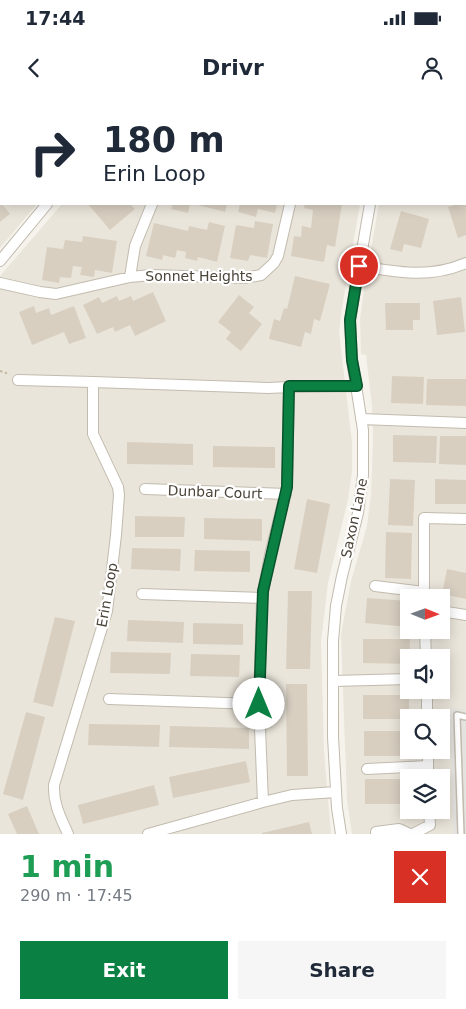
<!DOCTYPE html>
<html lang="en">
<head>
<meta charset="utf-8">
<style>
	body { margin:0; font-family:"DejaVu Sans",sans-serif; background:#f6f6f7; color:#1f2937; height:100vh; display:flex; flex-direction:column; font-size:19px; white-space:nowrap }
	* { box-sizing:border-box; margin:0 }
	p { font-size:16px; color:#747a83 }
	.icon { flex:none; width:28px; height:28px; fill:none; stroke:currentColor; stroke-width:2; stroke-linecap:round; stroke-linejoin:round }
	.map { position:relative; height:734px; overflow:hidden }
	.panel { display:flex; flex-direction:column; background:#fff; flex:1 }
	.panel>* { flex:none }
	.top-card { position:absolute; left:0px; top:0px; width:466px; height:105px; box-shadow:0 2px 12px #0003; background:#fff; color:#1f2937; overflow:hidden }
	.needle { width:32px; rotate:91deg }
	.fabs { position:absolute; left:400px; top:489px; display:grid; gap:10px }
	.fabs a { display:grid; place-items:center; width:50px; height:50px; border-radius:0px; background:#fff; box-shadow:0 2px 12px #0003; font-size:25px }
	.pin { position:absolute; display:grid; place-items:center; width:42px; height:42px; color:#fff; margin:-21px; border:2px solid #fff; border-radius:50%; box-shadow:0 1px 5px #0007 }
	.me { position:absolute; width:55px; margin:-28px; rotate:0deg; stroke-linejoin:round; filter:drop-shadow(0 0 4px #0008) }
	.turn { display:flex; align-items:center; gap:18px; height:105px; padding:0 20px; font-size:22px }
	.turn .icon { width:65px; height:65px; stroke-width:2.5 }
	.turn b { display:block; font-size:35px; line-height:42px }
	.round { display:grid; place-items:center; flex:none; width:52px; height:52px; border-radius:0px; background:#f6f6f7 }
	.headline { display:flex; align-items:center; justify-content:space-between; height:85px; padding:0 20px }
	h1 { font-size:30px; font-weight:600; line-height:38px; color:#1e9e55 }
	.primary-button { display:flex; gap:10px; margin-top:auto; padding:10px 20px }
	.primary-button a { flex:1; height:58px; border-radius:0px; background:#0b8043; color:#fff; font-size:20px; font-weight:600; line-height:58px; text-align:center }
	.primary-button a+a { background:#f6f6f7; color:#1f2937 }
	.status { display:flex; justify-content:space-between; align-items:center; height:35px; padding:0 25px; background:#fff; direction:ltr }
	.status svg { height:14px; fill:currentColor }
	header { display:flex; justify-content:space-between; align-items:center; height:65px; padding:0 20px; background:#fff; font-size:22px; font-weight:600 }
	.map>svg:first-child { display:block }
</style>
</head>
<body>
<div class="status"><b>17:44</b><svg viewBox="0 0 49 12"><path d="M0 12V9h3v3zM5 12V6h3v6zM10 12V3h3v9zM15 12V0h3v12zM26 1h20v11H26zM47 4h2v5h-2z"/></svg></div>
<header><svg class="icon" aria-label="back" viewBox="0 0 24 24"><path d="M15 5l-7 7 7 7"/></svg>Drivr<svg class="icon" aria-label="person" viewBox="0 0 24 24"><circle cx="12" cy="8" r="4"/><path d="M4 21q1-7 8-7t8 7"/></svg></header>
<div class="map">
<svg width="466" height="734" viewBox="0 0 466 734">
	<rect width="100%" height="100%" fill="#f6f3ec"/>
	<path fill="#eae5da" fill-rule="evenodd" d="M0,0H107L1,1V104H37L0,148Z
		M128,0H382L127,1Z
		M403,0H466V734H352L347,700L341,534L351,481L367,426L371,394L373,338L372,306L366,255L361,254L360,219L365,182L379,104H465V1H403ZM409,498H441V530H409ZM409,558H441V590H409ZM409,618H441V650H409ZM409,678H441V710H409Z
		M62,104H360L342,208L339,232L352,342V371L348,399L328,483L321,542L324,651L331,734H0V176Z"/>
	<path fill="#e5e3e0" d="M450,608L466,610V734H453Z"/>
	<path fill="#d8cfc1" d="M0,104H2L10,114L0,122Z
		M88,104H130L135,109L110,130Z
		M173,104H190L188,113L171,109Z
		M194,104H227L225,112Z
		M240,104H277L275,113L258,109L256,117L238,112Z
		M305,104H342L335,147L327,145L324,162L291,156L294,136L301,137L302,126L311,128L313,110L304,108Z
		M459,104H466V135L458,138L448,107Z
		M401,111L429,119L421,148L404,144L402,152L390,149Z
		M255,121L273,124L267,158L250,155L248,161L230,158L236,125L254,128Z
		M209,122L225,126L217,162L198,157L197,161L185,158L186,152L177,150L175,158L163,155L162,160L146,156L154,123L188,131L189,126L207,130Z
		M83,136L117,141L112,173L95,170L94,177L80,175L82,167L73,166L71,178L60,177L59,183L42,180L47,147L63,149L65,140L82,142Z
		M295,176L330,184L320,221L314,219L311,234L305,232L301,247L269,239L274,219L280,221L284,208L287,209Z
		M153,192L166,221L135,236L130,225L115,232L113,227L97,234L83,205L99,197L102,203L117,196L119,201L131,196L133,201Z
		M239,195L254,207L249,213L262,224L241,251L226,239L231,232L218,222Z
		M461,197L465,232L437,235L433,201Z
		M385,203H420V220H413V230H386Z
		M34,206L36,213L49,208L51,215L74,206L86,238L69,244L64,232L32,245L19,212Z
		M392,276L424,277L423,304L391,303Z
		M427,279H466V306L426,305Z
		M393,335L437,336L436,363L393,362Z
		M440,336H466V365L439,364Z
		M127,342L193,344V365L127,364Z
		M213,346L275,347V368L213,367Z
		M390,379L415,380L413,426L388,425Z
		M435,379L466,380V404H435Z
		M307,399L330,404L317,473L294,469Z
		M135,416L185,417L184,437H135Z
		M204,418L262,419V441L204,439Z
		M386,432L412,433L411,479L385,478Z
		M132,448L181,449L180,471L131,469Z
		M195,450L250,451V472L194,471Z
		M447,469L466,473V499L442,494Z
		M288,491H312L310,569H286Z
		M367,498L409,501V527L365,523Z
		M55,517L75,521L53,607L33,602Z
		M128,520L184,522L183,543L127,541Z
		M193,523L243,524V545L193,544Z
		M363,539H410L409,564L363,563Z
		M111,552L171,553L170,574L110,573Z
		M191,554L240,555L239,577L190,576Z
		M286,584H307L308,676H287Z
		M363,595H409V619H363Z
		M26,612L45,617L23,700L3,694Z
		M89,624L160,625L159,647L88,645Z
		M170,626L249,628V649L169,647Z
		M364,631H409L410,656H364Z
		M246,661L250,682L173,698L169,677Z
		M365,679H409V704H365Z
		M154,685L159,705L83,724L78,705Z
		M27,706L39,734H17L8,714Z
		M309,722L312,734H262V733Z"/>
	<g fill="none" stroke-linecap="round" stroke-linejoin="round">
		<defs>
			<path id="service" d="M461,734L457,615L466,617"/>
			<path id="minor" d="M114,1L115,0
				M227,1L228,0
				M393,1L394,0
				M0,161L47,104
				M359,166C398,172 428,179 466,163
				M130,177L135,146L152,104
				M0,183L40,192L56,194L130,177L151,175L245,178L261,175L274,163L278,156L290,104
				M18,280L93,282
				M289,287L357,286
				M361,319L466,323
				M145,389L286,394
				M375,486L424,492
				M142,494L262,498
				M424,498V418L466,419
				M441,511L466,515
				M425,530L426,558
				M333,581L409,579
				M427,590V618
				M109,599L259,604
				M428,650V678
				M367,669L428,666
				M263,702L292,695L336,692
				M376,732L399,729L410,734
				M68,734C61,718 53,704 54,685L107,511L116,435L119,395L118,387L93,334V282L268,288L289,287L287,387L270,455L262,498L259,604L263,702L148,734
				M341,734L337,708L333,637V541L336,506L342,476L358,413L363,375V330L352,260L350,220L370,104
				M413,734L430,725L429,710"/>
		</defs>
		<use href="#service" stroke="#c2bbae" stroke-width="8"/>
		<use href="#minor" stroke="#c2bbae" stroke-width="12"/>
		<path stroke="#c4b79f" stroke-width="2" stroke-dasharray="2.5 2.5" stroke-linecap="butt" d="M0,271L9,274"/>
		<use href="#service" stroke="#fff" stroke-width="5"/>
		<use href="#minor" stroke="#fff" stroke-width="10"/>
	</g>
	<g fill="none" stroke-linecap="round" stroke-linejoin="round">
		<defs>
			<path id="route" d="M259,604L263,491L287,387L289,286H357L352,260L350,220L359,166"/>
		</defs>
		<use href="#route" stroke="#07532c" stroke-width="12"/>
		<use href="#route" stroke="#0b8043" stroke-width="9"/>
	</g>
	<g text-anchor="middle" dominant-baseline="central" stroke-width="4.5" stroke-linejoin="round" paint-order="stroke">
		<g font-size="14" fill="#4b4439" stroke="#fff">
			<text x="199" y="176">Sonnet Heights</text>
			<text transform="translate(215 392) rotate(2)">Dunbar Court</text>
			<text transform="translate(354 418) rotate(-78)">Saxon Lane</text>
			<text transform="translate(107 495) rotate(-80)">Erin Loop</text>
		</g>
	</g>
</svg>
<div class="fabs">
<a><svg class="needle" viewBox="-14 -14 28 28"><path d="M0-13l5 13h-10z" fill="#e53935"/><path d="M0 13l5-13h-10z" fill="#747a83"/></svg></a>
<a><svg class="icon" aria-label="sound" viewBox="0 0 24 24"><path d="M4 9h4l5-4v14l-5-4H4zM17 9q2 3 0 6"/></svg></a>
<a><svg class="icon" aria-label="search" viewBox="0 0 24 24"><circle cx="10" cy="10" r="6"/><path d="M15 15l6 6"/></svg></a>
<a><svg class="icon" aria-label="layers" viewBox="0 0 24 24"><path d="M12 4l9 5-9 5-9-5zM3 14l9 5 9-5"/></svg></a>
</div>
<div class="pin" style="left:359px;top:166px;background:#d93025"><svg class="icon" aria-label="arrive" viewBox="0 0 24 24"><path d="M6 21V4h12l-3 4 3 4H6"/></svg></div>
<svg class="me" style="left:259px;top:604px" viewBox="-20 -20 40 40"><circle r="19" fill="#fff"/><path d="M0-13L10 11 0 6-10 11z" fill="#0b8043"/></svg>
<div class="top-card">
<div class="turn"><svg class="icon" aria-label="right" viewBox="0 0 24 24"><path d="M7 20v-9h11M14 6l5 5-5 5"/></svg><div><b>180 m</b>Erin Loop</div></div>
</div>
</div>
<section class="panel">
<div class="headline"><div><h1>1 min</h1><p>290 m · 17:45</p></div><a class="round" style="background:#d93025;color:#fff"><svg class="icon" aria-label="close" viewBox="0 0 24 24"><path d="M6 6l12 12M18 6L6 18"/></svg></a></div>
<div class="primary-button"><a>Exit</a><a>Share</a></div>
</section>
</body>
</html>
